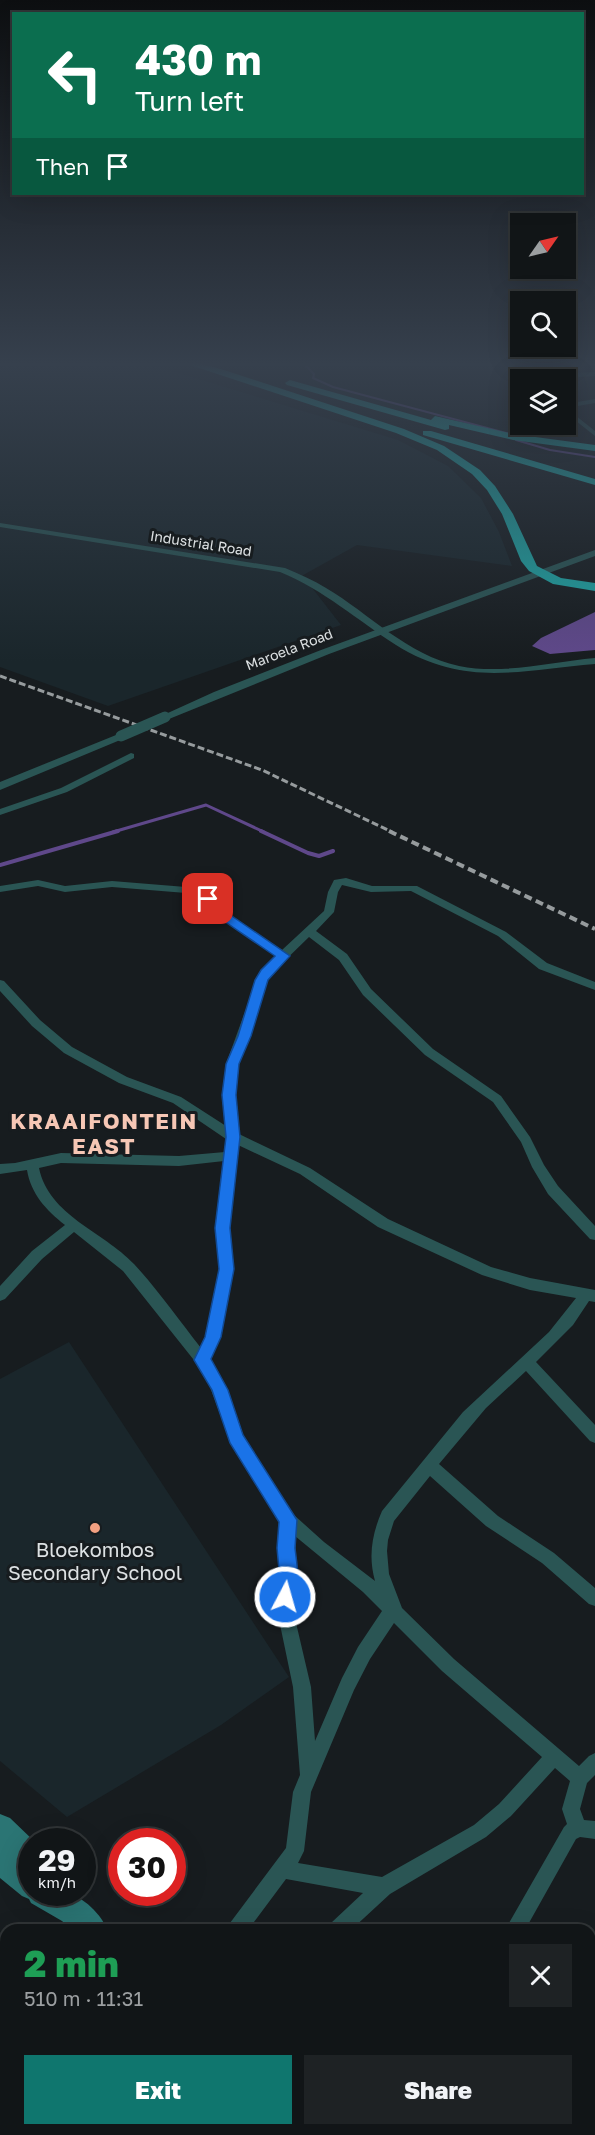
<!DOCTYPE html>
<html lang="en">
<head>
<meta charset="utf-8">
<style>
	body { margin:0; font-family:"Golos Text",sans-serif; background:#1e2224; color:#f1f3f6; height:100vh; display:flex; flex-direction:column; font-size:22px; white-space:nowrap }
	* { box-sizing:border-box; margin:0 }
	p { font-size:20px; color:#9c9fa1 }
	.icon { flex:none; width:33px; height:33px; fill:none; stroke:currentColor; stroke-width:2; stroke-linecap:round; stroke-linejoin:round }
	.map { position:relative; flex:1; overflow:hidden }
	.sheet { position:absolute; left:0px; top:1924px; width:596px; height:212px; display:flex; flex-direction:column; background:#111517; border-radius:18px 18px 0 0; box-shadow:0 6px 24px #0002,0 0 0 2px #303436 }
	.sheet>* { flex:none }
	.banner { position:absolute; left:12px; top:12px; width:572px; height:183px; border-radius:0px; box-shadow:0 6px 24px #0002,0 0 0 2px #303436; background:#0b6e4f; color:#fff; overflow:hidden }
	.needle { width:39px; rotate:56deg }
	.tools { position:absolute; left:510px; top:213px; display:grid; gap:12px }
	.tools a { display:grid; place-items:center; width:66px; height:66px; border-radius:0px; background:#111517; box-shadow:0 6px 24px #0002,0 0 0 2px #303436; font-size:30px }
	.speed { position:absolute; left:18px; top:1828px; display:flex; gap:12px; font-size:30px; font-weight:700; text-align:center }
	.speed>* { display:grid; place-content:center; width:78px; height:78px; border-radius:50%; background:#111517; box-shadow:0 6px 24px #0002,0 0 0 2px #303436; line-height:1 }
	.speed small { font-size:15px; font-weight:400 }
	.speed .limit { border:9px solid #d22; background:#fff; color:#111 }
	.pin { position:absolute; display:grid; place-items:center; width:51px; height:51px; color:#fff; margin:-26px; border-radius:12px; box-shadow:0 3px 9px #0006 }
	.me { position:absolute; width:66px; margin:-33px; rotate:6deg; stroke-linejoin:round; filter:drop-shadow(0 0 4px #0008) }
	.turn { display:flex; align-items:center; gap:21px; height:126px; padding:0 24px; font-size:27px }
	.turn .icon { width:78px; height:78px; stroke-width:2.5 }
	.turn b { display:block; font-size:42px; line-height:51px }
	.then { display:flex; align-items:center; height:57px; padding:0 24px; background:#0003; gap:12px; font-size:22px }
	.round { display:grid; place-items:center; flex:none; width:63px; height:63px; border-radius:0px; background:#1e2224 }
	.summary { display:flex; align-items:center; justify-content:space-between; height:102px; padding:0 24px }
	h1 { font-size:36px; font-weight:800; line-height:45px; color:#1e9e55 }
	.primary-button { display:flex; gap:12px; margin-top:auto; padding:12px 24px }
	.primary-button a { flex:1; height:69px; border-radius:0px; background:#0f766e; color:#fff; font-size:24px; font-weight:800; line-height:69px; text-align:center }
	.primary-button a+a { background:#1e2224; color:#f1f3f6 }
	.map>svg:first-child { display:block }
</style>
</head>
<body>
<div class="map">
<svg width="595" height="2135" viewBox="0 0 595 2135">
	<rect width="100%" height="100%" fill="#171c1f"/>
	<path fill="#1a262b" d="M0,363H146L398,440L448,466L481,498L499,532L512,566L357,545L298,578L313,589L341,625L108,706L0,667Z
		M69,1342L289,1677L221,1725L67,1817L0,1761V1379Z"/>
	<path fill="#5f488a" d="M595,612V650L550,654L532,646L541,638Z"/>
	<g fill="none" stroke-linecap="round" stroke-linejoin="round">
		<path stroke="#5f488a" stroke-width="2" d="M303,363L314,374L313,378L333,387L510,434
			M516,440L550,450L595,457"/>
		<path stroke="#5f488a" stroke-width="3" d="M113,832L206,805L264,832"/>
		<path stroke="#5f488a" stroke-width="4" d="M261,831L308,853L319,856L333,851
			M0,865L118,831"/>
		<path fill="#2a5554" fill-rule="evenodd" d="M501,363H508L525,376L560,367L562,363H568L564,369L529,380H521Z
			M595,372V376L549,379L565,373Z
			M595,399V403L566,408V404Z
			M566,408L595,431V436L566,413Z
			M0,523L285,568C299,574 313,580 326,588C370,614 407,655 459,666C503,675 551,662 595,658V664C520,670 465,688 396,645C357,620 324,590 280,572L0,527Z
			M131,753L134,754V758L67,792L0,815V809L61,788Z
			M346,878L372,886H417L506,932L547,963L595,982V990L539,969L498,936L411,891L371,892L342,885L338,892L334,912L316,931L347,954L371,989L433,1049L501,1096L530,1137L544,1165L558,1186L595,1226V1240L590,1239L548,1194L532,1167L521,1142L493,1102L425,1055L363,995L339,960L309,937L270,975L238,1064L235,1095L239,1134L310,1168L388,1219L491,1267L530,1278L595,1290V1302L589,1301L573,1325L536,1362L595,1425V1443L590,1441L526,1371L486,1408L439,1464L498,1516L554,1553L595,1588V1606L589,1604L542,1563L486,1526L430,1476L394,1521L388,1540L387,1551L389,1574L402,1608L454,1659L579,1766L589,1756L595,1753V1775L587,1783L580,1809L584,1820L595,1821V1839L580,1837L576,1839L525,1930H505L564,1827L567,1824L562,1809L570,1781L555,1768L511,1816L486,1837L390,1894L351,1930H328L331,1923L363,1893L286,1879L248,1930H228L230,1923L286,1848L293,1792L300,1775L293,1687L277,1610L281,1581L278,1548L280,1521L231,1443L205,1374L123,1271L74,1232L42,1259L5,1299L0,1301V1286L32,1251L65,1225C46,1210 31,1194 27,1170L0,1174V1164L15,1163L61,1153L179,1156L225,1152L226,1139L173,1103L119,1083L64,1053L32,1026L0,991V980L4,981L40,1020L72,1047L127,1077L181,1097L226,1126L223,1095L226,1064L259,973L276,956L221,919L198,896L186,893L112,887L65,892L38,886L0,892V886L38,880L65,886L112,881L186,887L206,892L229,915L282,950L324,911L328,892L334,880ZM238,1145L300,1174L378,1227L482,1275L530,1290L576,1298L549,1332L463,1412L382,1511C372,1534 368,1556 375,1581L324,1542L294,1515L242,1435L218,1371L210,1359L220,1337L233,1269L230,1228ZM224,1161L216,1228L219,1269L206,1337L201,1348C179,1320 158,1290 134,1264C103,1231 49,1216 39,1168L61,1163L179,1166ZM295,1536L363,1592L382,1611L358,1647L342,1678L315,1741L311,1687L293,1610L297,1581ZM394,1623L442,1671L542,1757L499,1804L474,1825L382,1877L298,1863L304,1851L311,1792L354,1690L370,1659Z
			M590,2013L595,2015V2038L590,2036Z"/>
		<path fill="#2a5554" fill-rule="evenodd" d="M595,550V556L329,654L169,719H161L159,717L214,692L321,650Z
			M121,733L127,736L125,738L0,790V782Z"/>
		<path fill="#2b7574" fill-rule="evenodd" d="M0,1814L10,1818L35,1842H32V1893C43,1893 55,1892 66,1893C82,1895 103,1916 107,1930H72L62,1921L31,1903L29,1899L22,1896L0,1878Z
			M294,2130H329L331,2135H297Z"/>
		<path fill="#1fa5a4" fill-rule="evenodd" d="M184,363H199L224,370L404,429L444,446L480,470L495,486L513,514L537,566L561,578L595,583V591L553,584L529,571L521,561L502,514L487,490L472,474L437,450L396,433Z
			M290,380L431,420L435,416L513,434L595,445V451L513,440L449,425V429L445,430L287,385L285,383Z
			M423,431H431L595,479V485L423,435Z"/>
		<path stroke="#969b9d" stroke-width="3" stroke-dasharray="7 3" stroke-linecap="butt" d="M0,676L262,770L392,832"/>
		<path stroke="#969b9d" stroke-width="4" stroke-dasharray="8 4.5" stroke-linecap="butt" d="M389,831L595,929"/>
		<path stroke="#2a5554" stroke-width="11" d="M121,736L165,717"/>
	</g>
	<linearGradient id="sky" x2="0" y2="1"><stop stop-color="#0d0f11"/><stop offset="0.55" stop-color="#36404d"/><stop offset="1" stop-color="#36404d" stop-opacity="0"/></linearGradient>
	<rect width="595" height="662" fill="url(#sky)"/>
	<path fill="#1a73e8" stroke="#114b97" stroke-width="1.5" d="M208,895L212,896L229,914L290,956L268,980L251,1036L239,1064L236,1095L240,1137L230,1228L234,1269L221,1337L211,1359L228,1390L243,1435L297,1520L295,1548L299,1581L292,1604L285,1606L279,1604L276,1597L280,1581L277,1548L279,1522L230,1443L212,1390L194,1360L205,1337L219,1269L215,1228L226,1137L222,1095L226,1064L238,1036L255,980L261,970L275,956L221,919L202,899Z"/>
	<circle fill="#f2a081" stroke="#171c1f" stroke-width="2" cx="95" cy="1528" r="6"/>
	<g text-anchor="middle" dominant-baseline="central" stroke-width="6" stroke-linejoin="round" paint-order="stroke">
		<g font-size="14" fill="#dde1e3" stroke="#171c1f">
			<text transform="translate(201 543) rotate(9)">Industrial Road</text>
			<text transform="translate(289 649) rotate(-21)">Maroela Road</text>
		</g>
		<g font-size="20" fill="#dde1e3" stroke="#171c1f">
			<text x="95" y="1549">Bloekombos<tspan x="95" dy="23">Secondary School</tspan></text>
		</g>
		<g font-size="22" font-weight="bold" letter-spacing="1.5" fill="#f6c7b5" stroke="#171c1f">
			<text x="104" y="1120">KRAAIFONTEIN<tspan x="104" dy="25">EAST</tspan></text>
		</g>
	</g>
</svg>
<div class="tools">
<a><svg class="needle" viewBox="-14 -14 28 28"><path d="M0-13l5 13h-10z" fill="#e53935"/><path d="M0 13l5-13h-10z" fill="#9c9fa1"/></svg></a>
<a><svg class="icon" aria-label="search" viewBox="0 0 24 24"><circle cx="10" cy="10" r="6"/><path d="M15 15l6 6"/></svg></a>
<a><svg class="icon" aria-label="layers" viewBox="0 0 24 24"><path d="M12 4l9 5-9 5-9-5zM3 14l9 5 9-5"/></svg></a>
</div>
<div class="speed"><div>29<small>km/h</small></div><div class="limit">30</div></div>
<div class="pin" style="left:208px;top:899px;background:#d93025"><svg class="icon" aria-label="arrive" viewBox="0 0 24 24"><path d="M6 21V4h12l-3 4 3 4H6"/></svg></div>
<svg class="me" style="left:285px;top:1597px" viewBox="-20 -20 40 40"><circle r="17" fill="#1a73e8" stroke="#fff" stroke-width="3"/><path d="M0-11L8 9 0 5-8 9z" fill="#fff"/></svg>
<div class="banner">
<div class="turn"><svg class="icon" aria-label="left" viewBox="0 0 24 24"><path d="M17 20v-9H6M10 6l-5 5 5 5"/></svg><div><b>430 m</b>Turn left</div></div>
<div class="then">Then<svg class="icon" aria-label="arrive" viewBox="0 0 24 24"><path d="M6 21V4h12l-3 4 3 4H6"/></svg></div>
</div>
<section class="sheet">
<div class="summary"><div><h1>2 min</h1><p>510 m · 11:31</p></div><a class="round"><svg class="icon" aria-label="close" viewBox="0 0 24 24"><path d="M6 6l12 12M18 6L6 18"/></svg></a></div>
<div class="primary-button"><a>Exit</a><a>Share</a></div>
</section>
</div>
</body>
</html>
